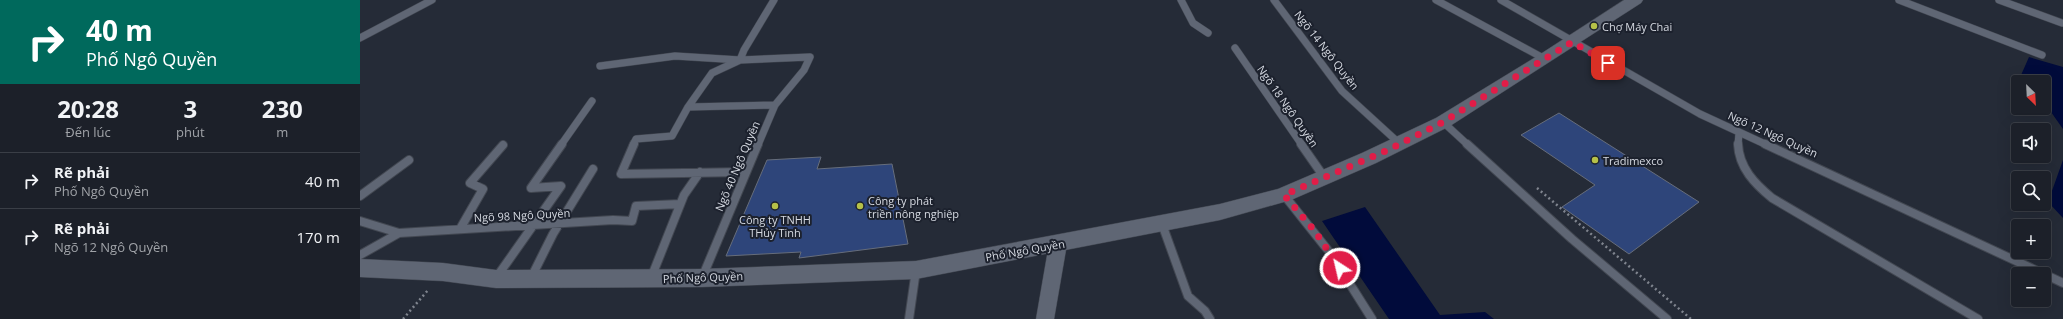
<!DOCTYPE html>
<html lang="vi">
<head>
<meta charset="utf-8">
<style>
	body { margin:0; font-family:"Open Sans",sans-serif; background:#292d35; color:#f1f3f6; height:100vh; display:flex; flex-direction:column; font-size:15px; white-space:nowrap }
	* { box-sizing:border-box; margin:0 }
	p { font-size:13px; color:#a0a3a8 }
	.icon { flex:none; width:22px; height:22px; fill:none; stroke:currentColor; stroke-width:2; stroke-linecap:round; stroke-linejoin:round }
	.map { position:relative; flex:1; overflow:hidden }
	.details { display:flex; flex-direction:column; background:#1c2029; width:360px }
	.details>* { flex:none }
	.top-card { background:#00695c; color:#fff; overflow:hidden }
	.needle { width:26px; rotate:156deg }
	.buttons { position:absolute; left:1651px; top:75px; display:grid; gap:8px }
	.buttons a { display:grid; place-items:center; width:40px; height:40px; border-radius:4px; background:#1c2029; box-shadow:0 4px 16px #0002,0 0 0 1px #3a3e46; font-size:20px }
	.pin { position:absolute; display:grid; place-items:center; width:34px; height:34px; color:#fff; margin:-17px; border-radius:8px; box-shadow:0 2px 6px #0006 }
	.me { position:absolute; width:44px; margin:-22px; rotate:325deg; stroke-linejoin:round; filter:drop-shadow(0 0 3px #0008) }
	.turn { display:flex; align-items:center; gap:14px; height:84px; padding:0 20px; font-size:18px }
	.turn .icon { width:52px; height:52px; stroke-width:2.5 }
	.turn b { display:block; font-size:28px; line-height:34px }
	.eta { display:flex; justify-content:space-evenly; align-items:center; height:68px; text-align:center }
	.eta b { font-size:24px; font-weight:700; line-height:28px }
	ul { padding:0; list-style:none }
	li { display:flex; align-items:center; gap:12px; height:56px; padding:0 20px; border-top:1px solid #3a3e46 }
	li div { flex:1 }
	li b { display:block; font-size:15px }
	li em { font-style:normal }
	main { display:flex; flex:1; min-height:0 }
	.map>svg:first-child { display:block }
</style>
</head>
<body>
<main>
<section class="details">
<div class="top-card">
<div class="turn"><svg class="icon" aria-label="right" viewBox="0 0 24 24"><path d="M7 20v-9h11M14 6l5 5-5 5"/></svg><div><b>40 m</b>Phố Ngô Quyền</div></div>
</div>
<div class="eta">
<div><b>20:28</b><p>Đến lúc</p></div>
<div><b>3</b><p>phút</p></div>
<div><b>230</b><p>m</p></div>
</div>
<ul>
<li><svg class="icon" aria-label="right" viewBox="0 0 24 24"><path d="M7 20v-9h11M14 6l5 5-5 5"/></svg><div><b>Rẽ phải</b><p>Phố Ngô Quyền</p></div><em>40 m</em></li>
<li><svg class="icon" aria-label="right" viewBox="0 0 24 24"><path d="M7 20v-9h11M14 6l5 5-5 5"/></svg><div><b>Rẽ phải</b><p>Ngõ 12 Ngô Quyền</p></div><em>170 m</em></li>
</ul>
</section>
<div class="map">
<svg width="1703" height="319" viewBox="0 0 1703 319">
	<rect width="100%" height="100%" fill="#252b37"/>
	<path fill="#010b3b" d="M1669,57L1703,67V129L1691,112L1682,108H1684V82H1658Z
		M1703,160V218L1688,202Z
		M1005,207L1080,315L1125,312L1134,319H1029L962,221Z"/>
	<path fill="#2e457a" stroke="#666d7b" d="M1199,113L1339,202L1269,254L1202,207L1235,185L1161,135Z
		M461,157L457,169L532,164L548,244L439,258L441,252L366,256L407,160Z"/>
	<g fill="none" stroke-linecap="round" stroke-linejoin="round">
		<defs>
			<path id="service-far1" d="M821,0L833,23L848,33
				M914,0L982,91L1040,144
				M1076,0L1185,59
				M1141,0L1340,114L1407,145
				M1539,0L1682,55
				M1639,0L1702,23
				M0,38L72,0
				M875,48L942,145
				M240,66L315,56L380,60L352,73L328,107L415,105
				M1083,122L1108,145
				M201,145L232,101
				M273,145L276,139L312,136L328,107
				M398,145L415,105L444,70L450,57L380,60L384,50L414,0
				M1378,145L1379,133"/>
			<path id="service" d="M274,144L261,174L385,172
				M941,144L964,177
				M1107,144L1212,239L1307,319
				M1378,144C1379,168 1395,184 1412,198L1618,319
				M1405,144L1684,274
				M924,195L971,254L1012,319
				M0,196L49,160
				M0,221L39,233
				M802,224L828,296L845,311L850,319
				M100,229L123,189L110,183L143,145
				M0,255L39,233L253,220L272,221L276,206L320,204
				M1684,274L1703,283
				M136,278L201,186L171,188L202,144
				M171,278L193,234L233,169
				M291,278L324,195L340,172
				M342,278L398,144
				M549,319L556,270"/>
			<path id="minor" d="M698,237L704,239L707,244L694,319H676L689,244L692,239Z"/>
			<path id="tertiary" d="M1264,0H1283L1281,3L1090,126L1016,163L931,200L860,220L556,279L342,287L136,288L83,281L0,277V259L83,263L136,270L342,269L556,261L860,204L918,189L1002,153L1076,118L1179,55Z"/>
		</defs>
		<use href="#service-far1" stroke="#424751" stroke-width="8"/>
		<use href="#service" stroke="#424751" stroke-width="10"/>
		<use href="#minor" stroke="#424751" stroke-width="1"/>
		<use href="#tertiary" stroke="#424751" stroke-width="1"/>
		<path stroke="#7f848e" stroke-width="2.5" stroke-dasharray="2 3" stroke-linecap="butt" d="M1177,188L1331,319
			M43,319L69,289"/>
		<use href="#service-far1" stroke="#5f6674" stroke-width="7"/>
		<use href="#service" stroke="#5f6674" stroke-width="8"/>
		<use href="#minor" fill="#5f6674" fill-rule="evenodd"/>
		<use href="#tertiary" fill="#5f6674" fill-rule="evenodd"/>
	</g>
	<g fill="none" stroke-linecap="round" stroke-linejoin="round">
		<path stroke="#e11d48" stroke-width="7" stroke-dasharray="0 12.6" d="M980,268L954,230L924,195L1030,149L1083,122L1212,42L1248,63"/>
	</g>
	<g fill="#b6c148" stroke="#1c212d" stroke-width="1.5">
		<circle cx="1234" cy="26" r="4"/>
		<circle cx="1235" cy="160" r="4"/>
		<circle cx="415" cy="206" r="4"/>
		<circle cx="500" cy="206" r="4"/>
	</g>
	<g text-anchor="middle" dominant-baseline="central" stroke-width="4" stroke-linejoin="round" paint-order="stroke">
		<g font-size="11" fill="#d6dae2" stroke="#1c212d" text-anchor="start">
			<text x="1242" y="26">Chợ Máy Chai</text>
			<text x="1243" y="160">Tradimexco</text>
			<text x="508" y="200">Công ty phát<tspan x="508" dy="13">triền nông nghiệp</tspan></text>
			<text x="415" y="219" text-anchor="middle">Công ty TNHH<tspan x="415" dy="13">THủy Tinh</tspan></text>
		</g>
		<g font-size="11" fill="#d6dae2" stroke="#1c212d">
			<text transform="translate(967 50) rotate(52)">Ngõ 14 Ngô Quyền</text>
			<text transform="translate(928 106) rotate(55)">Ngõ 18 Ngô Quyền</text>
			<text transform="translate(1413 134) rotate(24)">Ngõ 12 Ngô Quyền</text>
			<text transform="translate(377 166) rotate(-67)">Ngõ 40 Ngô Quyền</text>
			<text transform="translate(162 215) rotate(-3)">Ngõ 98 Ngô Quyền</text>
			<text transform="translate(665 250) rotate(-10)">Phố Ngô Quyền</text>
			<text transform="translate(343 277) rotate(-2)">Phố Ngô Quyền</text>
		</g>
	</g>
</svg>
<div class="buttons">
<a><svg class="needle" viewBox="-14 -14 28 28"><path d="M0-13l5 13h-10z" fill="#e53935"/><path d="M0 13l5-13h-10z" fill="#a0a3a8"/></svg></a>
<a><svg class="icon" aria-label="sound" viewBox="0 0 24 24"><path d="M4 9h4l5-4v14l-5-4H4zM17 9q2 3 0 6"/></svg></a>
<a><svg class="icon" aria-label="search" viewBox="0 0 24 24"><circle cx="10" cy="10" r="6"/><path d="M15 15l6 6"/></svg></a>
<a>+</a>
<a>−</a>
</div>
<div class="pin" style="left:1248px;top:63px;background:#d93025"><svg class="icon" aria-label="arrive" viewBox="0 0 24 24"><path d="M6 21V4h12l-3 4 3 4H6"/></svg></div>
<svg class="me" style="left:980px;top:268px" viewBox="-20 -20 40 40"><circle r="17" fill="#e11d48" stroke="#fff" stroke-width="3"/><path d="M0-11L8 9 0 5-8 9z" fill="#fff"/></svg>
</div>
</main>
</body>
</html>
